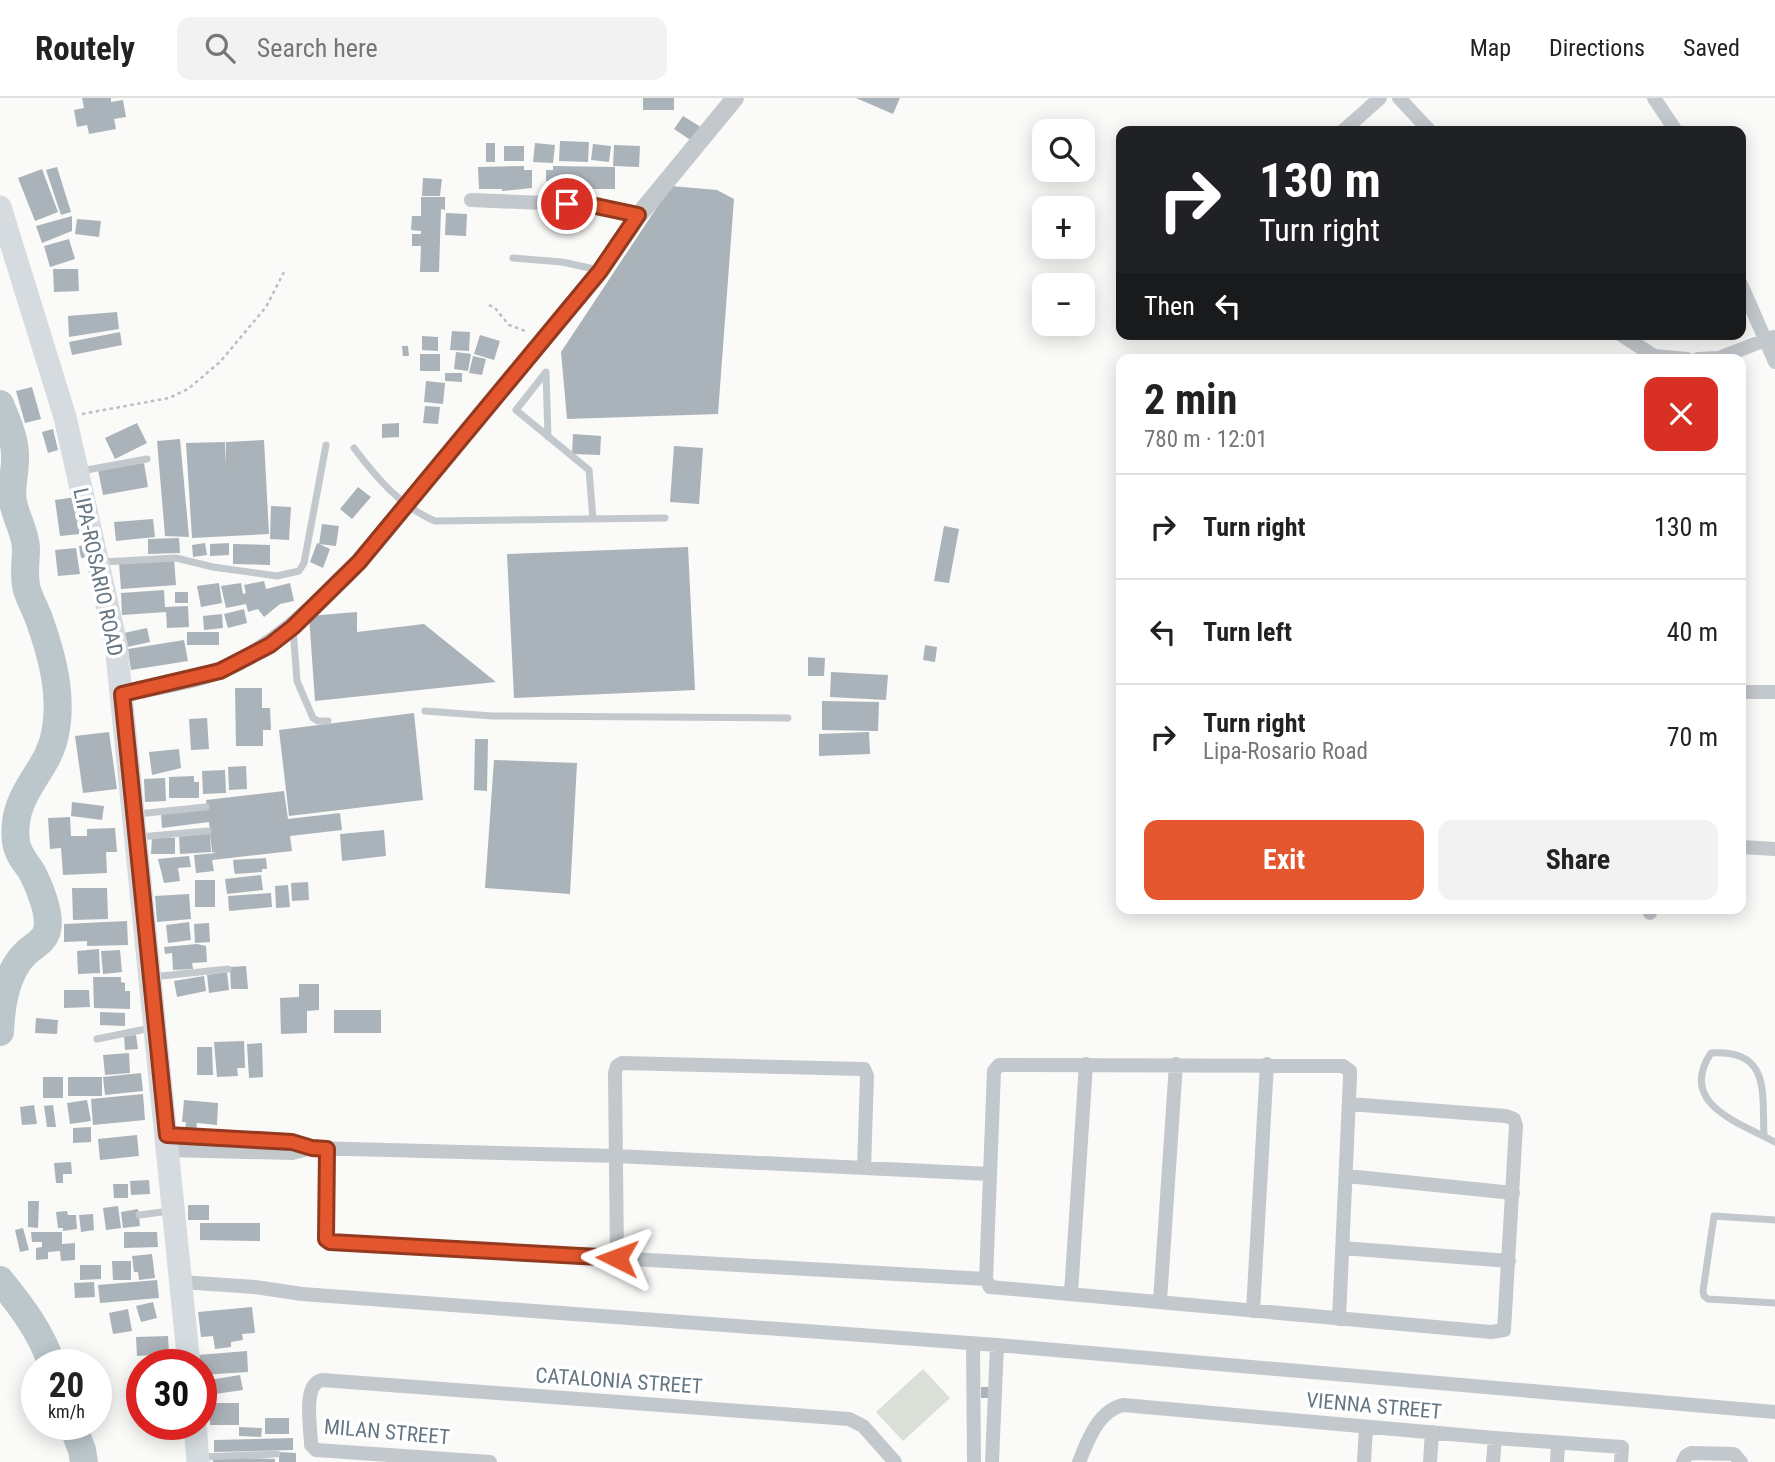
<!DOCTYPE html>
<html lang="en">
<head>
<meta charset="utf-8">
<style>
	body { margin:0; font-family:"Roboto Condensed",sans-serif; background:#f2f2f2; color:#222; height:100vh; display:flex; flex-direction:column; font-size:26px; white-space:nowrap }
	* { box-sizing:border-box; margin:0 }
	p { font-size:23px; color:#767676 }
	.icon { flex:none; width:38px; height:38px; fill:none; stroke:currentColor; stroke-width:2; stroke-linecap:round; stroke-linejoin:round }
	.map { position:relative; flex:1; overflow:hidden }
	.panel { position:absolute; left:1116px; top:256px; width:630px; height:560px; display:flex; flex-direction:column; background:#fff; border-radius:14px; box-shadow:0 4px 18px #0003 }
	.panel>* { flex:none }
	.banner { position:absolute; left:1116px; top:28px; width:630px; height:214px; border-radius:14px; box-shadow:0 4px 18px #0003; background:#202124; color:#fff; overflow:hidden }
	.buttons { position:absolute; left:1032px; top:21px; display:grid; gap:14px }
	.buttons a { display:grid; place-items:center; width:63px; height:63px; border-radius:14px; background:#fff; box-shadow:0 4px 18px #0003; font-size:35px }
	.speed { position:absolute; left:21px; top:1251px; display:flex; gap:14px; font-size:35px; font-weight:700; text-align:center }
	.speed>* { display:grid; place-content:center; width:91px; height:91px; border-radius:50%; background:#fff; box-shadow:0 4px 18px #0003; line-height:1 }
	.speed small { font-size:18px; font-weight:400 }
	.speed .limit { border:10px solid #d22; background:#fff; color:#111 }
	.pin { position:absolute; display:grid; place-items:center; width:60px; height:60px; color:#fff; margin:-30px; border:4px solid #fff; border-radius:50%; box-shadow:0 2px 7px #0007 }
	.me { position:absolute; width:77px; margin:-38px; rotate:273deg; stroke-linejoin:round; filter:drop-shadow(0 0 5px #0008) }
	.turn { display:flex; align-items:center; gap:24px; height:147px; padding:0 28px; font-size:32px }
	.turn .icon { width:91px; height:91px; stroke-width:2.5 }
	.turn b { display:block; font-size:49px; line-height:60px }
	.then { display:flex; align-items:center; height:66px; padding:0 28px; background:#0003; gap:14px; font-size:26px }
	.round { display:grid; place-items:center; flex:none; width:74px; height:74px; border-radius:14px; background:#f2f2f2 }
	.headline { display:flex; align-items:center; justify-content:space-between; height:119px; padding:0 28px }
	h1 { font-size:42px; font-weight:700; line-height:52px }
	.action { display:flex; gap:14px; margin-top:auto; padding:14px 28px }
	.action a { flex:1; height:80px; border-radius:14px; background:#e4572e; color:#fff; font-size:28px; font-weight:700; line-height:80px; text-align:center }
	.action a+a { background:#f2f2f2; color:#222 }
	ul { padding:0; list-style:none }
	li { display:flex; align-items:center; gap:21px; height:105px; padding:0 28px; border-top:2px solid #e0e0e0 }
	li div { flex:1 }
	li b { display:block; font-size:26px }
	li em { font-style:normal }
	header { display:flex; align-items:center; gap:42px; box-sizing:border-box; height:98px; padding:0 35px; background:#fff; border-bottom:2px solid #e0e0e0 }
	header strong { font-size:33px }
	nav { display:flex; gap:38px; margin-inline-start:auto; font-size:24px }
	.search { width:490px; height:63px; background:#f2f2f2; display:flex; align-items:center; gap:18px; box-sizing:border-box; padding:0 24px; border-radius:14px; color:#767676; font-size:26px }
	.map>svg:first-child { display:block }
</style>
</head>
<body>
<header>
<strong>Routely</strong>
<div class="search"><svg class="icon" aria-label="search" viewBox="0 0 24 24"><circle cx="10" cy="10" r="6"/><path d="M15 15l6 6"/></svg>Search here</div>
<nav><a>Map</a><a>Directions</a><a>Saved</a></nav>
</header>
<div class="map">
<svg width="1775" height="1364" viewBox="0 0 1775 1364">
	<rect width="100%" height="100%" fill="#fafaf8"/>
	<path fill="#dadfd7" d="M923,1271L950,1300L903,1343L876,1314Z"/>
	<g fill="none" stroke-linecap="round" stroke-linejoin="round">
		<path stroke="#bbc7cb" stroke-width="28" d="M0,306C6,321 15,340 15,357C16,373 10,388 13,404C16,420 25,433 26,450C26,464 23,478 27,492C30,502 36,512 39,521C52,557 63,598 55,636C48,675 10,695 16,744C18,758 27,765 33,776C40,790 51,817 47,832C45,843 33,848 26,855C6,874 1,908 0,934
			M0,1182C22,1209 41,1234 52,1267
			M72,1326L82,1352L84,1364"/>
	</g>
	<path fill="#aab3b9" d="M82,0H111V4L123,2L126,19L114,21L116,31L89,36L87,27L77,29L74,12L84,10Z
		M643,0H674V12H643Z
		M856,0H900L893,16Z
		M683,18L704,31L695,45L674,31Z
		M560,43L589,44L588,64L559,63Z
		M486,45H495V64H486Z
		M535,45L555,47L553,65L533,64Z
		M593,46L611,48L609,64L591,62Z
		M614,47L640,48L639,69L613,68Z
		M504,48H524V63H504Z
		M524,68V72H532V90L502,93V91H479L478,69Z
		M553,68L615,69V91H553V83H546V72H553Z
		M57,69L71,114L61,117L46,72Z
		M42,71L58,114L35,123L18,80Z
		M423,80L442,81L440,98H422Z
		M671,88L717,92L734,101L718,316L567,321L561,254Z
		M421,99H445V112L441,111L439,174H420L421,148H412V136H421V133L411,132L412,118H421Z
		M446,115L467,116L466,138L445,137Z
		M72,118V133L42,145L36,128Z
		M77,121L101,123L99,139L75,136Z
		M69,141L75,161L50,169L44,148Z
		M53,171H78L79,193L54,194Z
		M117,214L119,231L69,239L68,218Z
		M452,233L470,234L469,253L450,252Z
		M120,234L122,247L72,257L69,244Z
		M480,237L500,243L494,262L474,256Z
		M422,238L438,239V253L422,252Z
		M402,248H408L409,258H403Z
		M456,254L471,256L468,273L454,271Z
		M420,256H440V273H420Z
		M473,258L486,261L482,277L469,275Z
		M445,275H462V284L445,283Z
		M426,283L445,285L443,306L424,304Z
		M32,289L41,321L25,325L16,293Z
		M425,308L440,309L438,326L423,325Z
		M137,325L147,345L115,361L105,340Z
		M399,325V339L382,340V326Z
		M53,331L58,352L48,355L42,334Z
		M573,336L601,338L600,357L572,356Z
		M180,341L189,439L165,438L157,343Z
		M264,342L269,436L192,440L186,345L225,344L226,368V344Z
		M674,348L703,350L699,406L670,404Z
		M144,365L148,389L103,397L98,372Z
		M358,389L371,399L352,421L340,411Z
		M76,399L80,436L60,438L55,402Z
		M271,408L291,409L289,442L270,441Z
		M153,421L155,439L116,443L114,424Z
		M322,426L339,428L336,448L319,446Z
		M944,428L959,431L949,485L934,483Z
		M179,440L180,455L148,456V441Z
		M205,445L207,457L193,459L192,447Z
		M229,445V457L210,458V446Z
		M317,445L330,451L323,470L310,464Z
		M233,446L270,447V467L233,466Z
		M88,447L89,459L81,460L79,448Z
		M688,449L695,592L514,600L507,456Z
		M76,450L80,476L58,478L55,452Z
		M174,461L176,487L121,491L119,465Z
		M264,483L266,491L290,485L294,503L280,506L264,519L258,511L248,514L246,506L226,510L221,488L241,485L243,496L246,495L244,487Z
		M219,485L222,505L201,509L197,488Z
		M164,492L165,509L188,508L189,529L167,530L166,514L122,517L121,495Z
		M175,494H188V505H175Z
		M244,511L247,525L228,530L224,516Z
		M357,514V534L424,526L496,584L315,603L309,518Z
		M222,516L223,530L204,532L203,518Z
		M147,530L150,544L127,549L124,535Z
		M187,534H219V547H187Z
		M184,542L188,563L131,572L128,551Z
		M925,547L937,549L935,564L923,562Z
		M808,559L825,560L824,578H808Z
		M831,574L888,577L886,602L830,599Z
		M235,590H262V610H270L271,632H263V648H236Z
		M822,603L879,604L878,633L822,632Z
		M414,615L423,702L289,718L279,632Z
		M207,620L209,651L191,652L189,621Z
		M109,634L117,691L83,695L75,638Z
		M869,634L870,656L819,658V636Z
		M475,641H488L487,693L474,692Z
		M179,651L181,670L152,677L149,654Z
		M494,662L577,665L570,796L485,790Z
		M246,668L247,691L229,692L228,669Z
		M225,672L226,695L203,696L202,673Z
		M194,678V684H199V700H169V679Z
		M165,680L166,703L145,704L144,681Z
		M284,693L288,721L340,715L342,732L290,738L292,753L212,762L214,773L196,775L194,757L216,755L212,754L209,724L162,730L161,716L207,711L206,702Z
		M72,704L104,708L102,722L71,718Z
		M70,719L71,738H87V731L115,730L117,754H106L107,775L63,777L61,750L50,751L48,720Z
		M384,732L386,758L342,763L340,736Z
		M210,735L211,754L180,756L179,737Z
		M152,740H175V756H151Z
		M189,758L191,769L178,770L180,783L164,785L158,761Z
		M266,760L267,771H262V774L235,776L234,772L233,762Z
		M261,777L263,792L227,796L225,781Z
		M195,782H215V809H195Z
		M308,784L309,802L292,803L291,785Z
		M288,787L290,809L276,810L275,788Z
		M72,790H107L108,821L73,822Z
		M271,795L272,809L229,813L228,798Z
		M189,796L191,821L157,824L155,798Z
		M127,823L128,847L87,848V843L64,844V826Z
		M189,824L191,842L168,845L166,827Z
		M209,825L210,844L195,845L194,826Z
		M197,846L206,848L207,864L192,865L193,871L173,872L172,855L165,856L164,849Z
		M99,851L100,875L78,876L77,853Z
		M120,852L122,874L103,876L101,853Z
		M246,868L248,891H231L230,869Z
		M227,874L229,892L209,895L207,877Z
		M204,878L206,893L177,899L174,883Z
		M93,879H121V884L125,885V893H130V911L94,910Z
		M299,886H319V912L307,913V935L281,936L280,900L299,899Z
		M64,892H89L90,909L64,910Z
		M334,912H381V935H334Z
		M100,914L125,915V928L100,927Z
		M36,920L58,922L57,936L35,935Z
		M136,937L138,951L125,952L124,938Z
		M244,943L245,970H237L238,978L217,979L214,944Z
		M262,945L263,979L249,980L247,946Z
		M197,949H212L213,977H197Z
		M129,955L130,975L105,977L103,957Z
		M141,975L143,993L105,997L103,979Z
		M43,979H63V1000H43Z
		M68,979H102V998H68Z
		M143,996L145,1022L93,1027L91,1001Z
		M87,1002L91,1023L70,1026L67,1005Z
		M184,1002L218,1005L217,1027L197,1025L196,1033L185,1032L186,1024H182Z
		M34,1007L37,1026L22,1027L20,1009Z
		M53,1007L56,1029H47L44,1008Z
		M91,1029V1044L73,1045V1030Z
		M137,1037L139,1058L100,1062L98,1041Z
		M71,1064L72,1076H63V1085H56L54,1065Z
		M149,1082L150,1096L131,1097L130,1083Z
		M113,1086H128V1100H114Z
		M28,1103H39L38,1130L28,1129Z
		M188,1107H209V1122H188Z
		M118,1108L121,1130L106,1132L103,1110Z
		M138,1111L140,1128L123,1130L121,1114Z
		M67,1113L68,1117H76L77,1131L63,1133V1130H58L56,1114Z
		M93,1116L94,1132L81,1134L79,1117Z
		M200,1125H260V1143L200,1142Z
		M23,1130L29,1152L20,1154L15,1132Z
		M31,1134H62V1146L75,1145V1162L61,1163L60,1153L48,1154V1161L36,1162V1150L42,1149V1144H32Z
		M124,1134H157L158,1149L124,1150Z
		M152,1156L155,1180L139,1182L138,1174H134L132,1158Z
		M112,1163H131V1182H113Z
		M80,1167H101V1181L80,1182Z
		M157,1182L159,1200L100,1205L98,1187Z
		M94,1184L95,1199L75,1200L74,1185Z
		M153,1204L157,1220L141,1224L136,1208Z
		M252,1209L255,1235L242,1236L243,1242L231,1244V1249L215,1251L213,1238L201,1239L198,1214Z
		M128,1211L132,1233L113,1236L109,1215Z
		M168,1238L169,1256L137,1258L136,1239Z
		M247,1253L248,1274L201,1277L198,1257Z
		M240,1277L243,1292L215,1296L214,1291L205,1293L203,1283Z
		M981,1289H989V1300H981Z
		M210,1305H239V1327H210Z
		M265,1320H289V1336H265Z
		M239,1329L262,1330L261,1339L239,1338Z
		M293,1340V1352L214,1354V1342Z
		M279,1354L296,1355V1364H279Z
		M213,1359L275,1361V1364H213Z"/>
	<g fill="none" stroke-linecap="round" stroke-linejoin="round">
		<path stroke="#bbbfc2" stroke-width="2.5" stroke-dasharray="3.5 3.5" stroke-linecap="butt" d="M489,207L495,210L509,227L528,234
			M82,316L169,300L188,291L220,264L266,209L284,174"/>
		<path stroke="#c3c8cc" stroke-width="7" d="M513,160L562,164L599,172
			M548,339L546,274L516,312L589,372L593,421
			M354,350C375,378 401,409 435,423L665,420
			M81,373L147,361
			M102,464L176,460L213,469L277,478L299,473L304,465L326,347
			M293,530L297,583L313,620L318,623H328
			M425,613L492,618L788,620
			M137,716L206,709
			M139,739L208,733
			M152,879L228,871
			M97,941L151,930
			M1764,1038C1762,995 1771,951 1711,955C1677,1006 1740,1025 1775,1044
			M139,1117L170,1113
			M1775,1122L1714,1118L1703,1193L1704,1198L1708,1201L1775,1205
			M201,1359L277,1356"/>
		<path stroke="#c3c8cc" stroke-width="14" d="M1399,0L1430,33
			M1654,0L1676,33
			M1343,33L1380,0
			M471,102L591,107L638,118
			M1741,186L1775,264
			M1620,236L1654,258L1687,261
			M1698,261L1719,260L1773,239
			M1741,594H1775
			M1741,749L1775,751
			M1650,815V810
			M167,1037L292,1043L311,1050
			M327,1051L326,1141L330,1144L986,1181
			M168,1052L292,1055L312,1050L616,1058L989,1076
			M1347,1078L1513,1095
			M1343,1150L1509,1163
			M617,1160L615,975L617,968L622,965L864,971L867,978L864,1070
			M181,1184L255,1189L302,1196L997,1247L1775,1314
			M1071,1195L1086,966
			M1160,1203L1176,966
			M1253,1213L1267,966
			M1339,1221L1350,979V973L1343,968L999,967L994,973L986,1181L990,1189L1491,1234L1504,1232L1516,1028L1514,1021L1506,1018L1349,1006
			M973,1245L974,1364
			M490,1364L316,1352L311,1347C311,1330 302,1286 322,1282L849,1321L863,1328L895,1364
			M992,1364L997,1247
			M1079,1364C1088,1342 1098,1313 1123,1307L1495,1340L1622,1349L1621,1364
			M1364,1364L1366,1329
			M1430,1364L1432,1334
			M1493,1364L1495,1340
			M1557,1364L1558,1345
			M1683,1364L1686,1358L1691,1355L1734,1356L1741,1364"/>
		<path stroke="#c3c8cc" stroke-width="18" d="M123,596C153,588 195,583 223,571C278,548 317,506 359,464L600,173L638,118L735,0"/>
		<path stroke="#d6dbdf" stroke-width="23" d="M0,109L65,319L116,546L189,1267
			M195,1326L198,1364"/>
	</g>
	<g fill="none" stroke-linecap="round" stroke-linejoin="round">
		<defs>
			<path id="route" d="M567,106L591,107L638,117L600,173L359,464L293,529L270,547L220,573L122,596L167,1037L292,1044L312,1050L327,1051L326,1141L330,1144L617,1160"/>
		</defs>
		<use href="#route" stroke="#94391e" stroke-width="18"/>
		<use href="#route" stroke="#e4572e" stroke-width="12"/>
	</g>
	<g text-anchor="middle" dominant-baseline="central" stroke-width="7" stroke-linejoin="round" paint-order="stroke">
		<g font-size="21" fill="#657683" stroke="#fff">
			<text transform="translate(98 474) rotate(78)">LIPA-ROSARIO ROAD</text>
			<text transform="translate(619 1283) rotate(4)">CATALONIA STREET</text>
			<text transform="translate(1374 1308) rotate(5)">VIENNA STREET</text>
			<text transform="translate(387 1334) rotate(5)">MILAN STREET</text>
		</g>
	</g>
</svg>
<div class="buttons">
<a><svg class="icon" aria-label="search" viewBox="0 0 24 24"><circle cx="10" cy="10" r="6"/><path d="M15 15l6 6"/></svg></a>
<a>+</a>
<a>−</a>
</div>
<div class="speed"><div>20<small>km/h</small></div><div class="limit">30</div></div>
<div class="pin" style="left:567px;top:106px;background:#d93025"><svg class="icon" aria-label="arrive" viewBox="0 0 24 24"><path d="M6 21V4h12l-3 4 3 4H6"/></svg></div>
<svg class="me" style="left:617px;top:1160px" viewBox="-20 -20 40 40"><path d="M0-17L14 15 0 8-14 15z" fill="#e4572e" stroke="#fff" stroke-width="4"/></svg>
<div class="banner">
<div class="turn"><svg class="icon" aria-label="right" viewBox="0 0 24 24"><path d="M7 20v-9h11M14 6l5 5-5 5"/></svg><div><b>130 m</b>Turn right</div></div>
<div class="then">Then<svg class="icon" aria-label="left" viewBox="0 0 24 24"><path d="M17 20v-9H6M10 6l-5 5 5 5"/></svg></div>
</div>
<section class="panel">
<div class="headline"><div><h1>2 min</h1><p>780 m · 12:01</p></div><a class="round" style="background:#d93025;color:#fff"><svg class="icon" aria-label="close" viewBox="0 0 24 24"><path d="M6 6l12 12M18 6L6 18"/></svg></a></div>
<ul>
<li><svg class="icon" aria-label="right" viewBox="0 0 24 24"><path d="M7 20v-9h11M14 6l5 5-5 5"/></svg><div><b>Turn right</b></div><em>130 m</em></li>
<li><svg class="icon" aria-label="left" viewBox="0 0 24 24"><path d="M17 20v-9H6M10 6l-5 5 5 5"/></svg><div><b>Turn left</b></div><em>40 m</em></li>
<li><svg class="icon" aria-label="right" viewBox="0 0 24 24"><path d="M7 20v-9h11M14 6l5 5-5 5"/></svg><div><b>Turn right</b><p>Lipa-Rosario Road</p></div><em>70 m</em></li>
</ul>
<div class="action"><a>Exit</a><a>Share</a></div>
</section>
</div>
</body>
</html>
